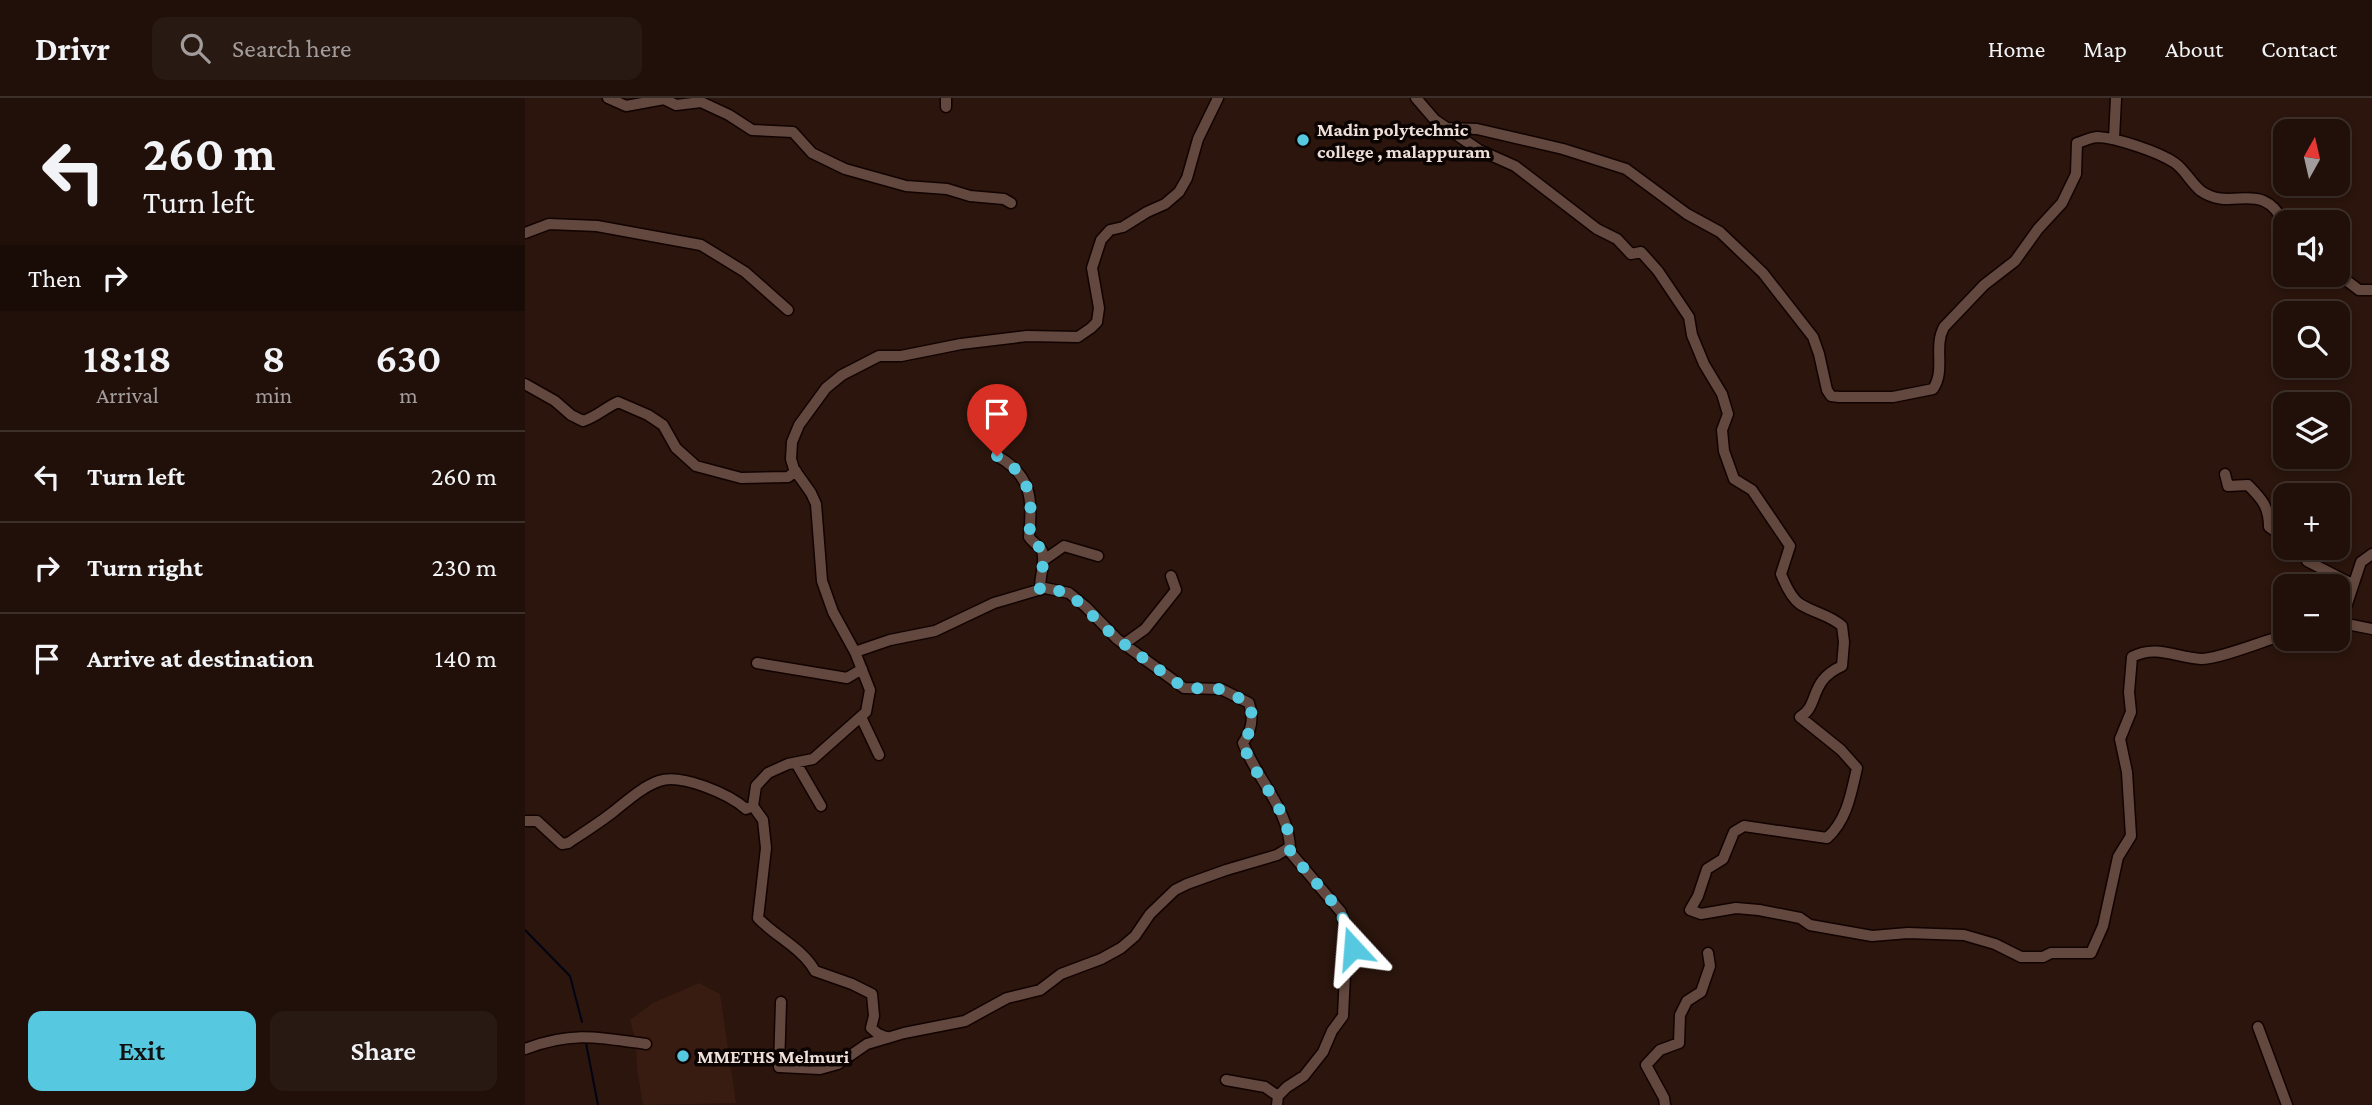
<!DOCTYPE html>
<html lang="en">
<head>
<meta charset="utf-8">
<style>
	body { margin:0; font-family:"Crimson Pro",serif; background:#281912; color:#f1f3f6; height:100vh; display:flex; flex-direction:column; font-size:26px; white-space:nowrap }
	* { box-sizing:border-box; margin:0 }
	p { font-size:23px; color:#a29d9c }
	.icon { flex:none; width:38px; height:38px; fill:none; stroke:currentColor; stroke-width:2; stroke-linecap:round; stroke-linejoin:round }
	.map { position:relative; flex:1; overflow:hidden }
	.panel { display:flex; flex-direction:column; background:#201009; width:525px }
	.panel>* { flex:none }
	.hud { background:#201009; color:#f1f3f6; overflow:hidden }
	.needle { width:46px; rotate:8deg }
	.fabs { position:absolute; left:1748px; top:21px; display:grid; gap:14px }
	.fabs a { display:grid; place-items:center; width:77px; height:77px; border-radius:14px; background:#201009; box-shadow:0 4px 10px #0003,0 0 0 2px #3d302a; font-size:35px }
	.pin { position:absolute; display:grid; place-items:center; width:60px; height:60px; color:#fff; margin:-72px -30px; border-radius:50% 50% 50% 0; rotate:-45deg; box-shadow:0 0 7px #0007 }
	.pin .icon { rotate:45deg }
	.me { position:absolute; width:77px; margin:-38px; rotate:341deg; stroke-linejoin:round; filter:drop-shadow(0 0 5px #0008) }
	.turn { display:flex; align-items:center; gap:24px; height:147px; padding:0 28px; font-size:32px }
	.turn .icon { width:91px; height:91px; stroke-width:2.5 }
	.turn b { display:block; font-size:49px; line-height:60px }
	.then { display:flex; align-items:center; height:66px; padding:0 28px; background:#0003; gap:14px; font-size:26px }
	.eta { display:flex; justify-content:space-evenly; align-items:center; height:119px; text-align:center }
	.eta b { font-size:42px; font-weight:600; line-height:49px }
	.button { display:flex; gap:14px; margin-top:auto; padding:14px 28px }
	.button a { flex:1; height:80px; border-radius:14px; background:#56c9e1; color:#111; font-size:28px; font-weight:600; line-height:80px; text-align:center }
	.button a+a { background:#281912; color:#f1f3f6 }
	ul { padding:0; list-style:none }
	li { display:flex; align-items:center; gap:21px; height:91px; padding:0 28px; border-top:2px solid #3d302a }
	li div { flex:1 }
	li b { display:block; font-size:26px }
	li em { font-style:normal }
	header { display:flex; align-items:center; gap:42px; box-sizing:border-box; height:98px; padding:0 35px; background:#201009; border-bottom:2px solid #3d302a }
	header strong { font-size:33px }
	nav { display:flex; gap:38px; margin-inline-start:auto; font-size:24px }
	.search { width:490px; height:63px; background:#281912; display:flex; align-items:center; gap:18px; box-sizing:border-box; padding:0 24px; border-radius:14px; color:#a29d9c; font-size:26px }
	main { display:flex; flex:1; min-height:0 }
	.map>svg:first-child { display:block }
</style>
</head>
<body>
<header>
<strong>Drivr</strong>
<div class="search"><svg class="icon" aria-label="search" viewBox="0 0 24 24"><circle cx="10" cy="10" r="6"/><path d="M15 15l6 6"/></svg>Search here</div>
<nav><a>Home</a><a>Map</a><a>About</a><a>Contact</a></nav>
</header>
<main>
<section class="panel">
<div class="hud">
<div class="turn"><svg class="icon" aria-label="left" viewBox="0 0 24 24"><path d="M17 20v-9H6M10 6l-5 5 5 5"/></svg><div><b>260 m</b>Turn left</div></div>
<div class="then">Then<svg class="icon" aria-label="right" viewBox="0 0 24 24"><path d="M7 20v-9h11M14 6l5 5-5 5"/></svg></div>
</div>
<div class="eta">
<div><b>18:18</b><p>Arrival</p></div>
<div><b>8</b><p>min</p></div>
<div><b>630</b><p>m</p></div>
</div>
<ul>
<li><svg class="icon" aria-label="left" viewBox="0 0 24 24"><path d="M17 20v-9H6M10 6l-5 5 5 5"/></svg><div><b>Turn left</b></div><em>260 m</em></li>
<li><svg class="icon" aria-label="right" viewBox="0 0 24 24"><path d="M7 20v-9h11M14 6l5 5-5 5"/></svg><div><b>Turn right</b></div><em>230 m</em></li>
<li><svg class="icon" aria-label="arrive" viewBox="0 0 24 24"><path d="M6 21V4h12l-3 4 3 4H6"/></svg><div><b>Arrive at destination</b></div><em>140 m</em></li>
</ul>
<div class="button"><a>Exit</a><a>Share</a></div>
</section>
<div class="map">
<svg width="1847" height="1007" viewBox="0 0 1847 1007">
	<rect width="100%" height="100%" fill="#2b150c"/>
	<path fill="#381c11" d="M174,885L195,896L211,1005L118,1007L112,971L111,944L105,922L128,905Z"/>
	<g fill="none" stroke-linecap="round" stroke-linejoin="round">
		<path stroke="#010415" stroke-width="2" d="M0,832L45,878L57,924
			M61,945L73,1007"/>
		<defs>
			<path id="minor" d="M83,0L101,8L139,1L151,7L176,4L204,17L227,32L268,34L287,55L320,71L381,88L422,91L445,98L479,101L486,105
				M891,0L910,22L954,52L990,68L1072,131L1092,141L1106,156L1116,154L1133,173L1164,219L1167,237L1179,266L1197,296L1203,316L1197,332L1199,353L1209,381L1227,392L1265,448L1256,476C1260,486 1266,500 1275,506C1289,515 1305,517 1317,528L1319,544L1317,568C1283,583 1295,608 1275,619L1316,652L1332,670C1326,696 1322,722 1302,740L1219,728L1209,734L1198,761L1182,771L1173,798L1165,812L1176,816L1211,810L1234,812L1275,820L1285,827L1347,838L1383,835L1439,837L1470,846L1496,859H1518L1526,855H1566L1578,828L1593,759L1606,738L1602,674L1595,641L1606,614L1604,594L1607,559C1631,546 1652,560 1676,561C1695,561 1740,542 1760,537
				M421,9V0
				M922,30L952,31L1038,51L1101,71L1162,116L1195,134L1238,175L1288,239L1294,256L1302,292L1306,298L1314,299H1368L1408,291C1421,272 1408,249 1419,229L1459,187L1490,163L1513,131L1537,105L1551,76L1552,45C1559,43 1566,39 1573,39C1592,40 1634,54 1650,65C1660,72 1666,85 1676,93C1707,115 1738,79 1760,127
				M1589,41L1591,0
				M0,135L24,126L72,128L176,147L220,174L263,212
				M1813,176L1834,192H1847
				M0,286L30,303L46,317L58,323C71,319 80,310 93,304L123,317L138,327L151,350L171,368L216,380L263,379L271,373
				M472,358C507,377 508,402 504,439C507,444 513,447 516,451C522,459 514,481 515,492
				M1700,376L1703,388L1723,387C1737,401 1744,409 1744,429L1760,440
				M1776,450L1782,463L1827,486
				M1847,456L1836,464L1815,527L1822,526L1847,531
				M519,462L539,448L573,458
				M599,546L620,531L651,492L646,478
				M330,554L365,542L410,533L469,505L520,490L544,495L561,509L592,541L659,590L696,591L724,605C729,620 727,632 718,645C732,682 766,713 765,754L816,814L820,829L829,845L820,876L818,918L807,933L798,954L779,978L762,989L753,998L752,1007
				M232,565L322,580L337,571
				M336,619L354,657
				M271,665L296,708
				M228,708L238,722L241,750L233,820C251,839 277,850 290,873L327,886L347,896L349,918L346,930L353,936L363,940
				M0,723H12L37,746L43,745C58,735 74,725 88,714C102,703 117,689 134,683C156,675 204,696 221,711L228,708L231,688L243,675L263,666L288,661L341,614L345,592L330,554L308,514L297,483L291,406L286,395L269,371L266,361L267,344L274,327L301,290L317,277L354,258H376L436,246L502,238L553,239L566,230L572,224L574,210L567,170L576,142L585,132L598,129L622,114L640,106L654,94L662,80L673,41L693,0
				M256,904L254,969L295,971L313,966L342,946L379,935L440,923L482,900L515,892L536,876L576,861L596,850L610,838L625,816L650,792L662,786L701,772L752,757L765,749
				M1733,929L1762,1007
				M0,951C46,933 74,939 121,946
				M701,982L740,989L753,998
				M1140,1007L1139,1000L1121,967L1135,952L1154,945L1155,917L1162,903L1176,894L1185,868L1183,855"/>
		</defs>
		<use href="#minor" stroke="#120200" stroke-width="13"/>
		<use href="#minor" stroke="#62483e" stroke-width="10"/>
	</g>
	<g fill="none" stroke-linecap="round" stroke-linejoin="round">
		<path stroke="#56c9e1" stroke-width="12" stroke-dasharray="0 21.6" d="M472,358C507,377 508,402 504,439C507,444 513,447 516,451C522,459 514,481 515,492L520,490L544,495L592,541L659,590L696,591L724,605C729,620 727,632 718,645L722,656C737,688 767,717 765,754L816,814L820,829L829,845L828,850"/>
	</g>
	<g fill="#56c9e1" stroke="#0c0402" stroke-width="2.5">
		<circle cx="778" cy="42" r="7"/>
		<circle cx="158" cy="958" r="7"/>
	</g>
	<g text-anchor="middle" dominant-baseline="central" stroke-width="7" stroke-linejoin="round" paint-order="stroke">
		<g font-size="19" font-weight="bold" fill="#efdfd9" stroke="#0c0402" text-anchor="start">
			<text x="792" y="31">Madin polytechnic<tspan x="792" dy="22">college , malappuram</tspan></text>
			<text x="172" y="958">MMETHS Melmuri</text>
		</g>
	</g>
</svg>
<div class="fabs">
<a><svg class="needle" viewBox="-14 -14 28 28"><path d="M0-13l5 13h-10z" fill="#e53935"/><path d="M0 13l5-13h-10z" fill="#a29d9c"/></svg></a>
<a><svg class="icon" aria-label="sound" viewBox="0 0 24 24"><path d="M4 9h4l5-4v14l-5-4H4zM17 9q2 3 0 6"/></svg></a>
<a><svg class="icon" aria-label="search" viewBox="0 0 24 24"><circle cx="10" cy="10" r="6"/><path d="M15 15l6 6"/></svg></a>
<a><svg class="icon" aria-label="layers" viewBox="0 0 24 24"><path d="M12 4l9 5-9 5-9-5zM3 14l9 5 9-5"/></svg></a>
<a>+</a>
<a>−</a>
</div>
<div class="pin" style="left:472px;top:358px;background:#d93025"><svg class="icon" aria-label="arrive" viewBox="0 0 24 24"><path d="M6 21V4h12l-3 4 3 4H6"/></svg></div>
<svg class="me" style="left:828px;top:850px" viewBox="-20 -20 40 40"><path d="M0-17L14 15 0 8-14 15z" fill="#56c9e1" stroke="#fff" stroke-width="4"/></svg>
</div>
</main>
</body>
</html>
